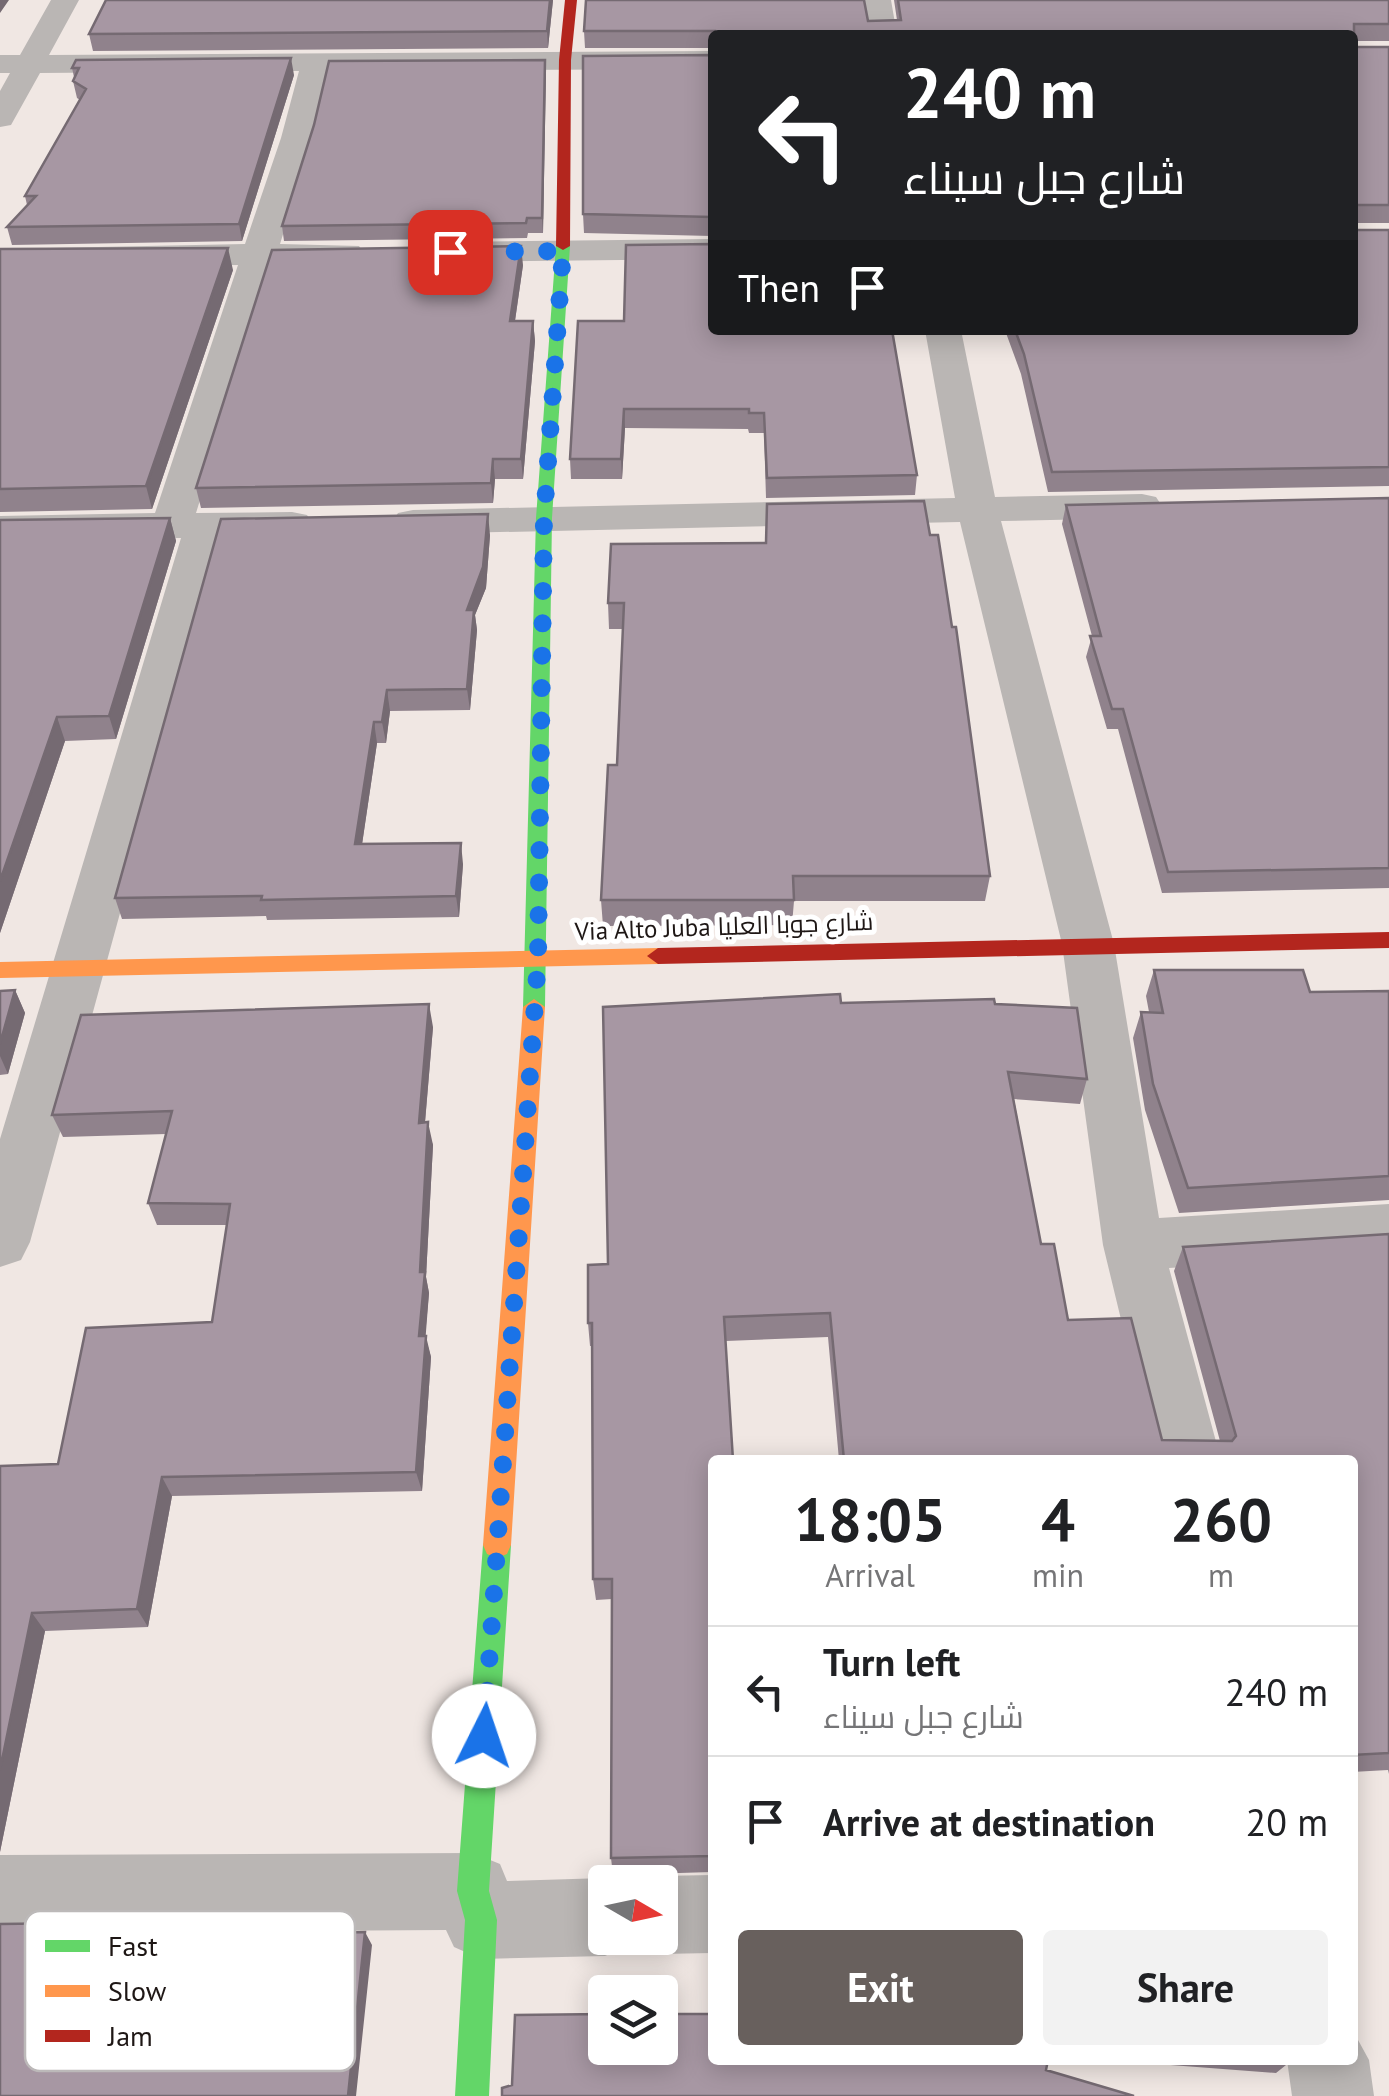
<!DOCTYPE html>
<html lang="en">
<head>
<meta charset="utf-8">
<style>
	body { margin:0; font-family:"PT Sans",Cairo,sans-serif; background:#f2f2f2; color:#202124; height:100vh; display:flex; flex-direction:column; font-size:38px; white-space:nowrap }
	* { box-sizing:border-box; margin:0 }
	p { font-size:32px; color:#757577 }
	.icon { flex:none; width:55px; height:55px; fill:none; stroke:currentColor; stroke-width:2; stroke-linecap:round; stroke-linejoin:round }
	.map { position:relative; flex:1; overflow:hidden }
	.drawer { position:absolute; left:708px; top:1455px; width:650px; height:610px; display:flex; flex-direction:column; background:#fff; border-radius:10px; box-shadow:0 5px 25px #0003 }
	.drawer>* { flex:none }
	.hud { position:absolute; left:708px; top:30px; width:650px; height:305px; border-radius:10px; box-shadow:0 5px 25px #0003; background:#202124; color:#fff; overflow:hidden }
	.needle { width:65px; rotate:99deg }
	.controls { position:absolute; left:588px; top:1865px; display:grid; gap:20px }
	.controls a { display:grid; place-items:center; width:90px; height:90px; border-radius:10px; background:#fff; box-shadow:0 5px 25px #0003; font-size:50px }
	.pin { position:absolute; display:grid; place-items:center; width:85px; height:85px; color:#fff; margin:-42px; border-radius:20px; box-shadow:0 5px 15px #0006 }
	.me { position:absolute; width:110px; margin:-55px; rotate:4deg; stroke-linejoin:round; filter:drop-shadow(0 0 8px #0008) }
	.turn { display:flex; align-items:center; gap:35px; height:210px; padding:0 30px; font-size:45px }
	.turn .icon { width:130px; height:130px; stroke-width:2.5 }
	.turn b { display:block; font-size:70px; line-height:85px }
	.then { display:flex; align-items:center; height:95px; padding:0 30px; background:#0003; gap:20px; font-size:38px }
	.eta { display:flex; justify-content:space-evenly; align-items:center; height:170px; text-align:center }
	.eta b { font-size:60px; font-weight:700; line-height:70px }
	.action { display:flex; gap:20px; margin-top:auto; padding:20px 30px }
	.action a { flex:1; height:115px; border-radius:10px; background:#68605d; color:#fff; font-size:40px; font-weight:700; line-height:115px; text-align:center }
	.action a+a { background:#f2f2f2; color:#202124 }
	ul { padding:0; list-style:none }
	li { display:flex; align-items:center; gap:30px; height:130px; padding:0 30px; border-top:2px solid #e0e0e0 }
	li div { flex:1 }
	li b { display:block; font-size:38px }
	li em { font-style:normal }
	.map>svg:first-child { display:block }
</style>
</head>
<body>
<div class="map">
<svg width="1389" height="2096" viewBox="0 0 1389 2096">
	<rect width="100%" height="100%" fill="#f0e7e3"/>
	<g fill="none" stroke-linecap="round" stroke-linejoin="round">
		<path fill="#bab6b4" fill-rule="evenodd" d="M51,0H79L49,55L712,51V69L328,71L313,138L280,244L359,246L364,253L359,260L273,265L196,513L292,512L307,515L313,524L307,533L223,537L30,1242L21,1260L0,1267V1139L181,538L0,540V516L155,513L238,265L0,269V249L245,244L281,138L299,71L40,73L11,125L0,127V91L10,73H0V55H20Z
			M863,0H891L897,35H869Z
			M712,239V259L448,262L436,259L431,252L436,245L448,242Z
			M925,330H961L995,497L1142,494L1156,497L1162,506L1156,515L1142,518L1001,521L1114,944L1159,1218L1389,1204V1254L1169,1268L1221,1460H1155L1103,1245L1062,944L960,522L413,534L398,531L392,522L398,513L413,510L955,498Z
			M473,1853L500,1864L507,1881L605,1878L615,1882H605V1938H660V1882H645L660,1876L712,1875V1953L660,1954L633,1943L605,1956L481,1959L454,1947L446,1930L0,1933V1855Z
			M1352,2029L1369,2060L1374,2096H1292L1287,2060H1352Z"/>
		<path fill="#63d668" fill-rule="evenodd" d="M563,242L570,246L552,518L545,1007L534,1015L523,1007L536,518L556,246Z
			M497,1532L507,1536L511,1545L489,1891L497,1920L489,2096H455L465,1920L457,1891L483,1545L487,1536Z"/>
		<path fill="#ff974d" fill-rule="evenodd" d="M658,948L669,956L658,964L0,978V962Z
			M534,999L545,1007L511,1545L507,1554L497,1558L487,1554L483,1545L523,1007Z"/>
		<path fill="#b3261e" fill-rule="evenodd" d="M565,0H577L571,60L570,246L563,250L556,246L559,60Z
			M1389,932V948L658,964L647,956L658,948Z"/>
	</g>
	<path fill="#90828c" d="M553,0L548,48L93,51L89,34Z
		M894,0H1389V41H1354V47H1389V223H1355V230H1389V486L1048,492L1021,374L1006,333H998L997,330H1352V35H712V48H585L584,31L897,20Z
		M712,55V236L584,233L583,214Z
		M545,60L543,233H528L527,238L284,241L282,226Z
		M72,68L294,75L242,241L12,245L7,227L27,205L25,196L80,100L77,98L73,81L74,77Z
		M0,249L233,270L152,509L0,512Z
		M523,265L515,321H533L535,341L523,479H495L493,503L201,508L196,488Z
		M712,330L917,475L915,495L766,498L764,433H749L748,429L625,428L622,479H571L570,459Z
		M1389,498V888L1162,893L1118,729H1107L1086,657L1092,636L1062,524L1066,505Z
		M170,518L176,541L116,739L65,741L0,933V520Z
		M490,535L486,588L475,615L477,630L470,710L390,711L386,743H377L362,844L463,864L459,917L267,920L266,916L122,919L115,898Z
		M611,544L990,876L985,901H794L792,925L603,926L601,900L617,765L623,629H609L608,603Z
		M1154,970L1310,992L1389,991V1200L1179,1213L1145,1110L1133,1038L1141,1012H1149L1146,996Z
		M15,990L25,1013L8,1074L0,1075V991Z
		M841,1003L995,1004L1087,1079L1080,1104L1014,1099L1041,1244L1068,1320L1162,1440L1220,1441L1174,1271L1183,1247L1389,1234V1774L1388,1770L1352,1772V1460H839L828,1337L726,1341L712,1460V1872L613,1875L611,1858L612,1599L596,1600L593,1579L592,1346H590L588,1323L608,1264Z
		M433,1027L425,1123L433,1145L426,1277L429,1293L425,1336L431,1357L422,1491L172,1496L148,1627L45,1631L0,1852V1466L58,1464L212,1322L227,1225H157L148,1203L166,1134L63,1137L52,1115Z
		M1105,2060H1291V2061L1276,2073Z"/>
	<path fill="#756a72" d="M0,0H9L0,13Z
		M550,0H553L548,48L547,31Z
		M291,58L294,75L242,241L239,224Z
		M545,60L546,74L543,233L542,218Z
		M521,246L523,265L512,341L510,321Z
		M228,248L233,270L152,509L146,486Z
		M533,321L535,341L523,479L521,459Z
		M624,409L625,428L622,479L621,459Z
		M493,459L495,479L493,503L491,483Z
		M488,514L490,535L486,588L475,615L477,630L470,710L467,689V610Z
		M170,518L176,541L116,739L109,716Z
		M387,690L390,711L386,743L382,722Z
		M57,717L65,741L0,933V881Z
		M374,722L377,743L359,865L355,844Z
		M461,843L463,864L459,917L456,896Z
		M15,990L25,1013L8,1074L0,1056V1044Z
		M429,1004L433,1027L423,1145L419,1123Z
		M428,1122L433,1145L426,1277L429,1293L424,1357L419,1336L420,1272Z
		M426,1336L431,1357L422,1491L416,1472Z
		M162,1477L172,1496L148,1627L137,1609Z
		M32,1613L45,1631L0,1852V1770Z
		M77,1923L90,1936L87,1951L74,1938Z
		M365,1932L372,1945L356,2096H348Z"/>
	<path fill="#a797a3" stroke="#756a72" stroke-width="2.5" d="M106,0H550L547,31L89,34Z
		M586,0H864L868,21L901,20L898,0H1389V24H1354V47H1389V205H1355V230H1389V467L1052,472L1024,354L1015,330H1352V35H715V31H584Z
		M712,55V217L583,214V56Z
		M291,58L239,224L7,227L36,196H25L86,89L73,81L79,68H72L76,60Z
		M545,60L542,218H527L526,223L282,226L314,125L329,61Z
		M712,244V330H892L917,475L767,478L764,413H749V409H624L621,459H570L578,321H624L626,245Z
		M521,246L510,321H533L521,459H493L491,483L196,488L272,250Z
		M228,248L146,486L0,489V249Z
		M1389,498V868L1168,872L1123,709H1112L1090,636H1101L1066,505Z
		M924,501L930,535H938L952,627H956L990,876H793L794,900H601L608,765H617L624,603H608L611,544L766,543L767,504Z
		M488,514L483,567L467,610H474L467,689L387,690L382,722H374L355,844L461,843L456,896L261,900L262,896L115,898L221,519Z
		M170,518L109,716L57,717L0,881V520Z
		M1154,970H1303L1310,992L1389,991V1176L1188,1188L1153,1084L1141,1012L1163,1013Z
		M15,990L0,1044V991Z
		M840,994L841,1003L994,999L995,1004L1077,1008L1087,1079L1008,1072L1041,1244H1054L1068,1320L1131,1318L1162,1440L1232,1441L1236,1436L1183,1247L1389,1234V1753L1352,1755V1460H844L830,1313L724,1317L733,1460H712V1856L611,1858L612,1579H593L592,1323H588V1265L608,1264L603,1007Z
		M429,1004L419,1123L428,1122L420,1272H425L419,1336H426L416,1472L162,1477L137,1609L32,1613L0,1770V1466L58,1464L86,1328L212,1322L230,1204L148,1203L172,1111L52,1115L81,1015Z
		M77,1923L74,1938L365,1932L348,2096H0V1924Z
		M605,2014V2048H660V2014H712V2060H1048L1046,2070L1134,2096H502V2088L512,2085L515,2015Z"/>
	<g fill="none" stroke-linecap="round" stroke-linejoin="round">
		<path stroke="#1a73e8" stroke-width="18" stroke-dasharray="0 32.4" d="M450,252L563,251L544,518L538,959L484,1736"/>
	</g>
	<g text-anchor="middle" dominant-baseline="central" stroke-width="10" stroke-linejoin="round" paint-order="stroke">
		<g font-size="25" fill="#1e1715" stroke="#fff">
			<text transform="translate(724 926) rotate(-2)">Via Alto Juba شارع جوبا العليا</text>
		</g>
	</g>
	<rect x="25" y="1911" width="330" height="160" rx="15" fill="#fff" stroke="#bcb9b9" stroke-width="2.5"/>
	<rect x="45" y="1940" width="45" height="12" fill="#63d668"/>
	<rect x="45" y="1985" width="45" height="12" fill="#ff974d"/>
	<rect x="45" y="2030" width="45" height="12" fill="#b3261e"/>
	<g font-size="28" fill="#1e1715">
		<text x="108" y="1956">Fast</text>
		<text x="108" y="2001">Slow</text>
		<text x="108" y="2046">Jam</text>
	</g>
</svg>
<div class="controls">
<a><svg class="needle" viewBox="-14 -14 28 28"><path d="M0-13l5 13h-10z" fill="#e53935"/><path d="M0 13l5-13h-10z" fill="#757577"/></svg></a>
<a><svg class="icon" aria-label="layers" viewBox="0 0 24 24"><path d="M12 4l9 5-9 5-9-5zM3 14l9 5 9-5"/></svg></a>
</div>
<div class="pin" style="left:450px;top:252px;background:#d93025"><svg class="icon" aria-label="arrive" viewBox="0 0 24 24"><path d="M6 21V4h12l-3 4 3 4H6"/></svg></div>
<svg class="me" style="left:484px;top:1736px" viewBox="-20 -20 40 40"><circle r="19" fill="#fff"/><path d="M0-13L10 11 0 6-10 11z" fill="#1a73e8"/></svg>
<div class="hud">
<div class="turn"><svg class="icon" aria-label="left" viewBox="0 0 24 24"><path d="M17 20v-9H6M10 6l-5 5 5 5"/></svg><div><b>240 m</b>شارع جبل سيناء</div></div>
<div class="then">Then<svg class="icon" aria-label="arrive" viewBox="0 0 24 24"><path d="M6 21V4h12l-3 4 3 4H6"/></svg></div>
</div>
<section class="drawer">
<div class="eta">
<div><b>18:05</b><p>Arrival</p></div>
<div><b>4</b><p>min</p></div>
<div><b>260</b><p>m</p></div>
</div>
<ul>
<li><svg class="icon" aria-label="left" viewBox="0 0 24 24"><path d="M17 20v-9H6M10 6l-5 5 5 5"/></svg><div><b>Turn left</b><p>شارع جبل سيناء</p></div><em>240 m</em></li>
<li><svg class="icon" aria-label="arrive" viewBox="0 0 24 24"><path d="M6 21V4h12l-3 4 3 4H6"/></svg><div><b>Arrive at destination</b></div><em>20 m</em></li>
</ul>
<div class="action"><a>Exit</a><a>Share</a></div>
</section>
</div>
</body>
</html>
